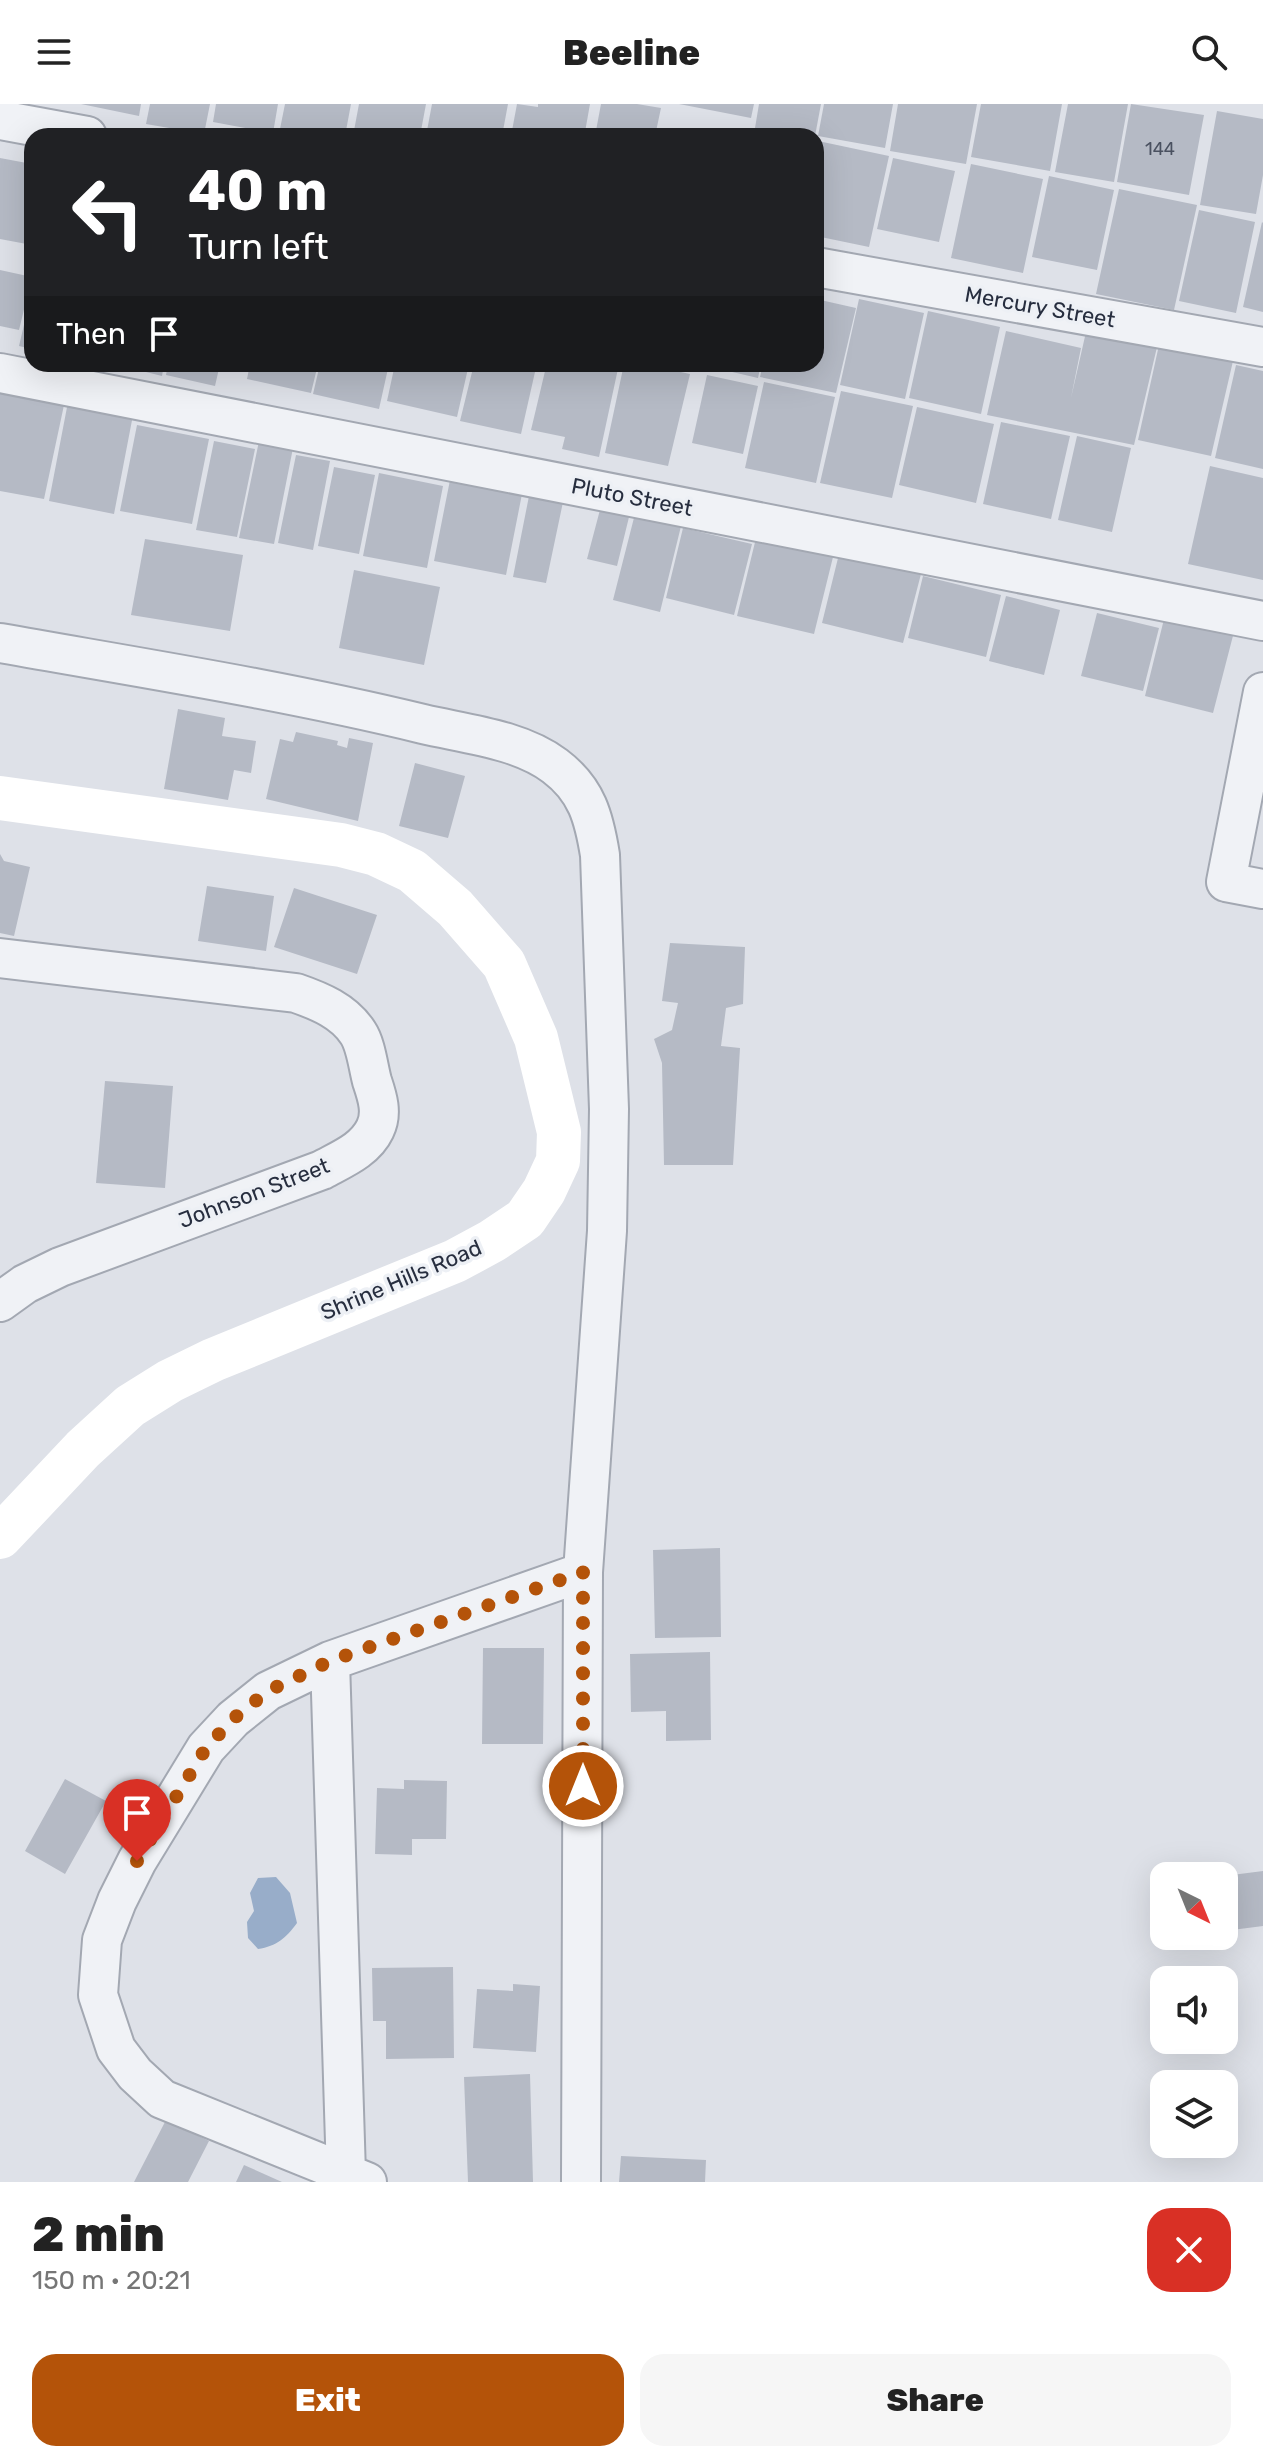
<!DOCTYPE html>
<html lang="en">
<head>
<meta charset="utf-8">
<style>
	body { margin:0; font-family:Rubik,sans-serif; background:#f6f6f6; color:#222; height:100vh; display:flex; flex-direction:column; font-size:30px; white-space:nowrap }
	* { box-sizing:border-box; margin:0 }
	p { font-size:26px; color:#767676 }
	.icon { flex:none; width:44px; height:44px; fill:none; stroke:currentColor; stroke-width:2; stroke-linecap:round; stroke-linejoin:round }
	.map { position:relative; height:2078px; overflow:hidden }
	.panel { display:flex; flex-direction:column; background:#fff; flex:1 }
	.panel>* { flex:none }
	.top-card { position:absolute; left:24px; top:24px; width:800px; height:244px; border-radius:24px; box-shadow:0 8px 32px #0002; background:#202124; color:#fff; overflow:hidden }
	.needle { width:52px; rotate:137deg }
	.fabs { position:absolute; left:1150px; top:1758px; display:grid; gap:16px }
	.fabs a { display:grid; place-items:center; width:88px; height:88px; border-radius:16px; background:#fff; box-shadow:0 8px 32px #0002; font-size:40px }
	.pin { position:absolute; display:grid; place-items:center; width:68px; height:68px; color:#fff; margin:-82px -34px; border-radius:50% 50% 50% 0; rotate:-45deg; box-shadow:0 0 8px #0007 }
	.pin .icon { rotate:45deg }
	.me { position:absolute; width:88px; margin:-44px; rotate:0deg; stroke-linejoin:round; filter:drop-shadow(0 0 6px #0008) }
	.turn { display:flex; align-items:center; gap:28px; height:168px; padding:0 32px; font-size:36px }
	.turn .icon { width:104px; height:104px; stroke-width:2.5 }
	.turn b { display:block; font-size:56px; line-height:68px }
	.then { display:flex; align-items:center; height:76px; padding:0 32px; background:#0003; gap:16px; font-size:30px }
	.round { display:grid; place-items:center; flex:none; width:84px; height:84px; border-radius:24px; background:#f6f6f6 }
	.overview { display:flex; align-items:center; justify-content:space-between; height:136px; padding:0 32px }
	h1 { font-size:48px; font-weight:800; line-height:60px }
	.cta { display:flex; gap:16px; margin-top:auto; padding:16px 32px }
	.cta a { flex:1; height:92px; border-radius:24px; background:#b45309; color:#fff; font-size:32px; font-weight:800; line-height:92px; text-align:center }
	.cta a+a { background:#f6f6f6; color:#222 }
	header { display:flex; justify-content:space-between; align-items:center; height:104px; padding:0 32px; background:#fff; font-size:36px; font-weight:800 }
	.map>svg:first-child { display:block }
</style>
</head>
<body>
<header><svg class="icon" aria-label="menu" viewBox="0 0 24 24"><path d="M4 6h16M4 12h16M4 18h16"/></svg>Beeline<svg class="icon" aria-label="search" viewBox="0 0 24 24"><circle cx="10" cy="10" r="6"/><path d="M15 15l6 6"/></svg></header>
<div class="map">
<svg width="1263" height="2078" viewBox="0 0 1263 2078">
	<rect width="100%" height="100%" fill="#dee1e8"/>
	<path fill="#98adc9" d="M276,1773L290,1789L297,1819C286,1834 277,1842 258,1845L248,1834L247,1818L254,1807L250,1789L258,1774Z"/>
	<path fill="#b5bac5" d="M81,0H141L139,12Z
		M150,0H210L204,30L146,20Z
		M216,0H278L273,29L213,18Z
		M285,0H351L345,32L279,30Z
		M359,0H426L420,32H353Z
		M432,0H508L502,32H426Z
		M517,0L538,3V0H590L585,28L591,29V32H511Z
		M601,0H637L661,4L655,32H595Z
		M679,0H754L751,14Z
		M759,0H821L815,32H800L755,24Z
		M824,0H893L885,44L818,32Z
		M898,0H977L966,60L890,47Z
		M981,0H1062L1050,67L971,53Z
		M1068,0H1128L1114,78L1055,68Z
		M1131,0L1204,11L1189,91L1117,78Z
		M1217,7L1263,15V71L1256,110L1200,101Z
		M818,37L889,52L869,143L816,132Z
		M0,54L32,60V141L0,135Z
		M893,54L955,67L939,138L877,125Z
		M971,60L1043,75L1023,169L951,154Z
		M1049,72L1114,86L1097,166L1032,153Z
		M1119,85L1197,101L1174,206L1096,190Z
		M1199,106L1255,118L1236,209L1179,197Z
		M1262,118L1263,119V208L1243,203Z
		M0,166L32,173L19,226L0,222Z
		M31,191H32V245L19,242Z
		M816,195L856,204L836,289L760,273L763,260H816Z
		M859,195L924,209L905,295L840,281Z
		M928,207L1000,223L981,310L909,294Z
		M1006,227L1081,244L1071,294L1086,228L1157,243L1134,341L987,311Z
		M1159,241L1233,257L1211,352L1138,336Z
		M114,260H164L162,272Z
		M168,260H220L215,282L166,271Z
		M250,260H318L311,289L247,275Z
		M320,260H389L379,305L313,290Z
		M395,260H469L457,313L387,297Z
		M474,260H500L535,268L521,330L460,317Z
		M566,260H619L599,353L562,345L565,333L531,326L546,263L565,267Z
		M624,260H644L690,270L668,362L605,349Z
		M698,260H761L758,274Z
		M1236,261L1263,267V365L1215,354Z
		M707,271L758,282L743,350L692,339Z
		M764,278L835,293L816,379L745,364Z
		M841,287L913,302L892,394L820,379Z
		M0,288L64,301L44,395L0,387Z
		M68,298L133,311L114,410L49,397Z
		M917,303L994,320L976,399L899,381Z
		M1001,318L1070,332L1051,415L983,400Z
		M137,321L209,335L192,420L120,407Z
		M1077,332L1131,344L1112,428L1058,416Z
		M214,337L255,345L237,433L196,426Z
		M259,337L293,344L274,440L239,434Z
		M296,351L330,357L313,446L278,439Z
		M1210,362L1263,374V476L1188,460Z
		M334,363L375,371L359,450L318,442Z
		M379,369L443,382L427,464L363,452Z
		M450,376L522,390L506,471L434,457Z
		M529,392L563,398L546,479L513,473Z
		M601,402L630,409L617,462L587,455Z
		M637,402L683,414L660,508L613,496Z
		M683,424L752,440L734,511L666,494Z
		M757,430L834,449L814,530L737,512Z
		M145,435L243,451L230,527L131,511Z
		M839,450L921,470L903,539L822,519Z
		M354,466L440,483L424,561L339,544Z
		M923,472L1001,491L986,553L908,534Z
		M1006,492L1060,506L1044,571L989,557Z
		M1166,507L1235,524L1213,609L1145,592Z
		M1097,509L1159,524L1143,587L1081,572Z
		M178,605L225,614L222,632L256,637L251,669L234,666L228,696L164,685Z
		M296,628L338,637L337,641L347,644L349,634L373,639L358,717L266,695L280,635L293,638Z
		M415,659L465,672L448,734L399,722Z
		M0,750L4,757L30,763L14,832L0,829Z
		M207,782L274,792L266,847L198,837Z
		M294,784L377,811L357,870L274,843Z
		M670,839L745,843L743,900L726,904L721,942L740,944L733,1061H664L662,959L654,935L672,926L678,899L662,897Z
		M105,977L173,982L165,1084L96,1079Z
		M720,1444L721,1533L655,1534L653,1446Z
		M483,1544H544L543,1640H482Z
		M710,1548L711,1636L666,1637V1607L631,1608L630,1550Z
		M65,1675L106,1697L65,1770L25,1747Z
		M404,1676L447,1677L446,1735H412V1751L375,1750L377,1684L404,1685Z
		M1263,1767V1822L1224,1827V1772Z
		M453,1863L454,1954L386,1955V1917H373L372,1864Z
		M513,1880L540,1882L536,1948L473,1944L477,1885L513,1887Z
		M530,1970L533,2078H468L464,1973Z
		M166,2016L209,2037L188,2078H134Z
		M621,2052L706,2056L705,2078H619Z
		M244,2061L282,2078H236Z"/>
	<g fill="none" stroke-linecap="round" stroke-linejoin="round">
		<defs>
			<path id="street" d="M0,16L87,32
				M816,163L1263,243
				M0,269L1263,517
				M0,539C141,564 283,586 423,620C466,630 519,635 555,662C587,686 594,714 600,751L609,1005L607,1127L583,1468L581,2078
				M1263,588L1226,778L1263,785
				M0,854L296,889C319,897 344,907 358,929C366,941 368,962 372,977C377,992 383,1009 375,1025C365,1046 342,1055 322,1066L60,1163L25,1180L0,1198
				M330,1557L346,2070
				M367,2078L162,1995L135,1970L116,1945L98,1891L102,1836L117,1797L137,1757L206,1644L233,1615L268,1587L330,1557L583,1468"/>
		</defs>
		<use href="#street" stroke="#a3a8b2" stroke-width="42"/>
		<use href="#street" stroke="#f0f2f6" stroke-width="38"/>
		<path stroke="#fff" stroke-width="44" d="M0,694L341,741L376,750L412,767L455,804L504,860L536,934L559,1028L558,1057L544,1087L525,1115L492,1137L455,1157L213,1256L170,1277L130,1302L83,1345L0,1433"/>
	</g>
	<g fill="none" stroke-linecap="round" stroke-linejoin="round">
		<path stroke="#b45309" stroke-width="14" stroke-dasharray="0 25.2" d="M137,1757L206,1644L233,1615L268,1587L330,1557L583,1468V1682"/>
	</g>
	<g text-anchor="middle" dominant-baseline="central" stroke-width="7" stroke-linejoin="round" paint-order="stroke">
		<g font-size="18" fill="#4a5160">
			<text x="1160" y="45">144</text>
		</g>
		<g font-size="22" fill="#272e3f" stroke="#edf0f5">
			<text transform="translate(1040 203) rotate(10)">Mercury Street</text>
			<text transform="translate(632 393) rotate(11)">Pluto Street</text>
			<text transform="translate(254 1089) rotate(-21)">Johnson Street</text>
			<text transform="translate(401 1176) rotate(-23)">Shrine Hills Road</text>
		</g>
	</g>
</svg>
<div class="fabs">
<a><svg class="needle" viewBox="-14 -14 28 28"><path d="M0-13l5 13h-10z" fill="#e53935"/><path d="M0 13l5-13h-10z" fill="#767676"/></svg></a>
<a><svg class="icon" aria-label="sound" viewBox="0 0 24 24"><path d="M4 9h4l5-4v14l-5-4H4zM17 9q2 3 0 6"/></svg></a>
<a><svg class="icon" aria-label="layers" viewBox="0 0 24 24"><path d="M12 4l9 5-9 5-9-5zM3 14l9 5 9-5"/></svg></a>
</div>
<div class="pin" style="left:137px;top:1757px;background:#d93025"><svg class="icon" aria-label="arrive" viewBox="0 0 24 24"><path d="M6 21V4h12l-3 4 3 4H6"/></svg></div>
<svg class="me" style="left:583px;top:1682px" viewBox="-20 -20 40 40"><circle r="17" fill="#b45309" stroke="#fff" stroke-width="3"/><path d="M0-11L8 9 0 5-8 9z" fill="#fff"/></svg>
<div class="top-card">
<div class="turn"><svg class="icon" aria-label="left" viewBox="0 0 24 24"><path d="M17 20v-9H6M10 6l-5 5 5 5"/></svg><div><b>40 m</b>Turn left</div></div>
<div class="then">Then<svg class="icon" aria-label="arrive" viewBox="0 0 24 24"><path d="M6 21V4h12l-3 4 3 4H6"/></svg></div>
</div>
</div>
<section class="panel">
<div class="overview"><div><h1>2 min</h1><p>150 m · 20:21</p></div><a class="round" style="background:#d93025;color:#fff"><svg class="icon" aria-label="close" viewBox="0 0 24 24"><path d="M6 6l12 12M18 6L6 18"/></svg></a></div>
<div class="cta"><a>Exit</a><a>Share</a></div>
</section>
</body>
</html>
